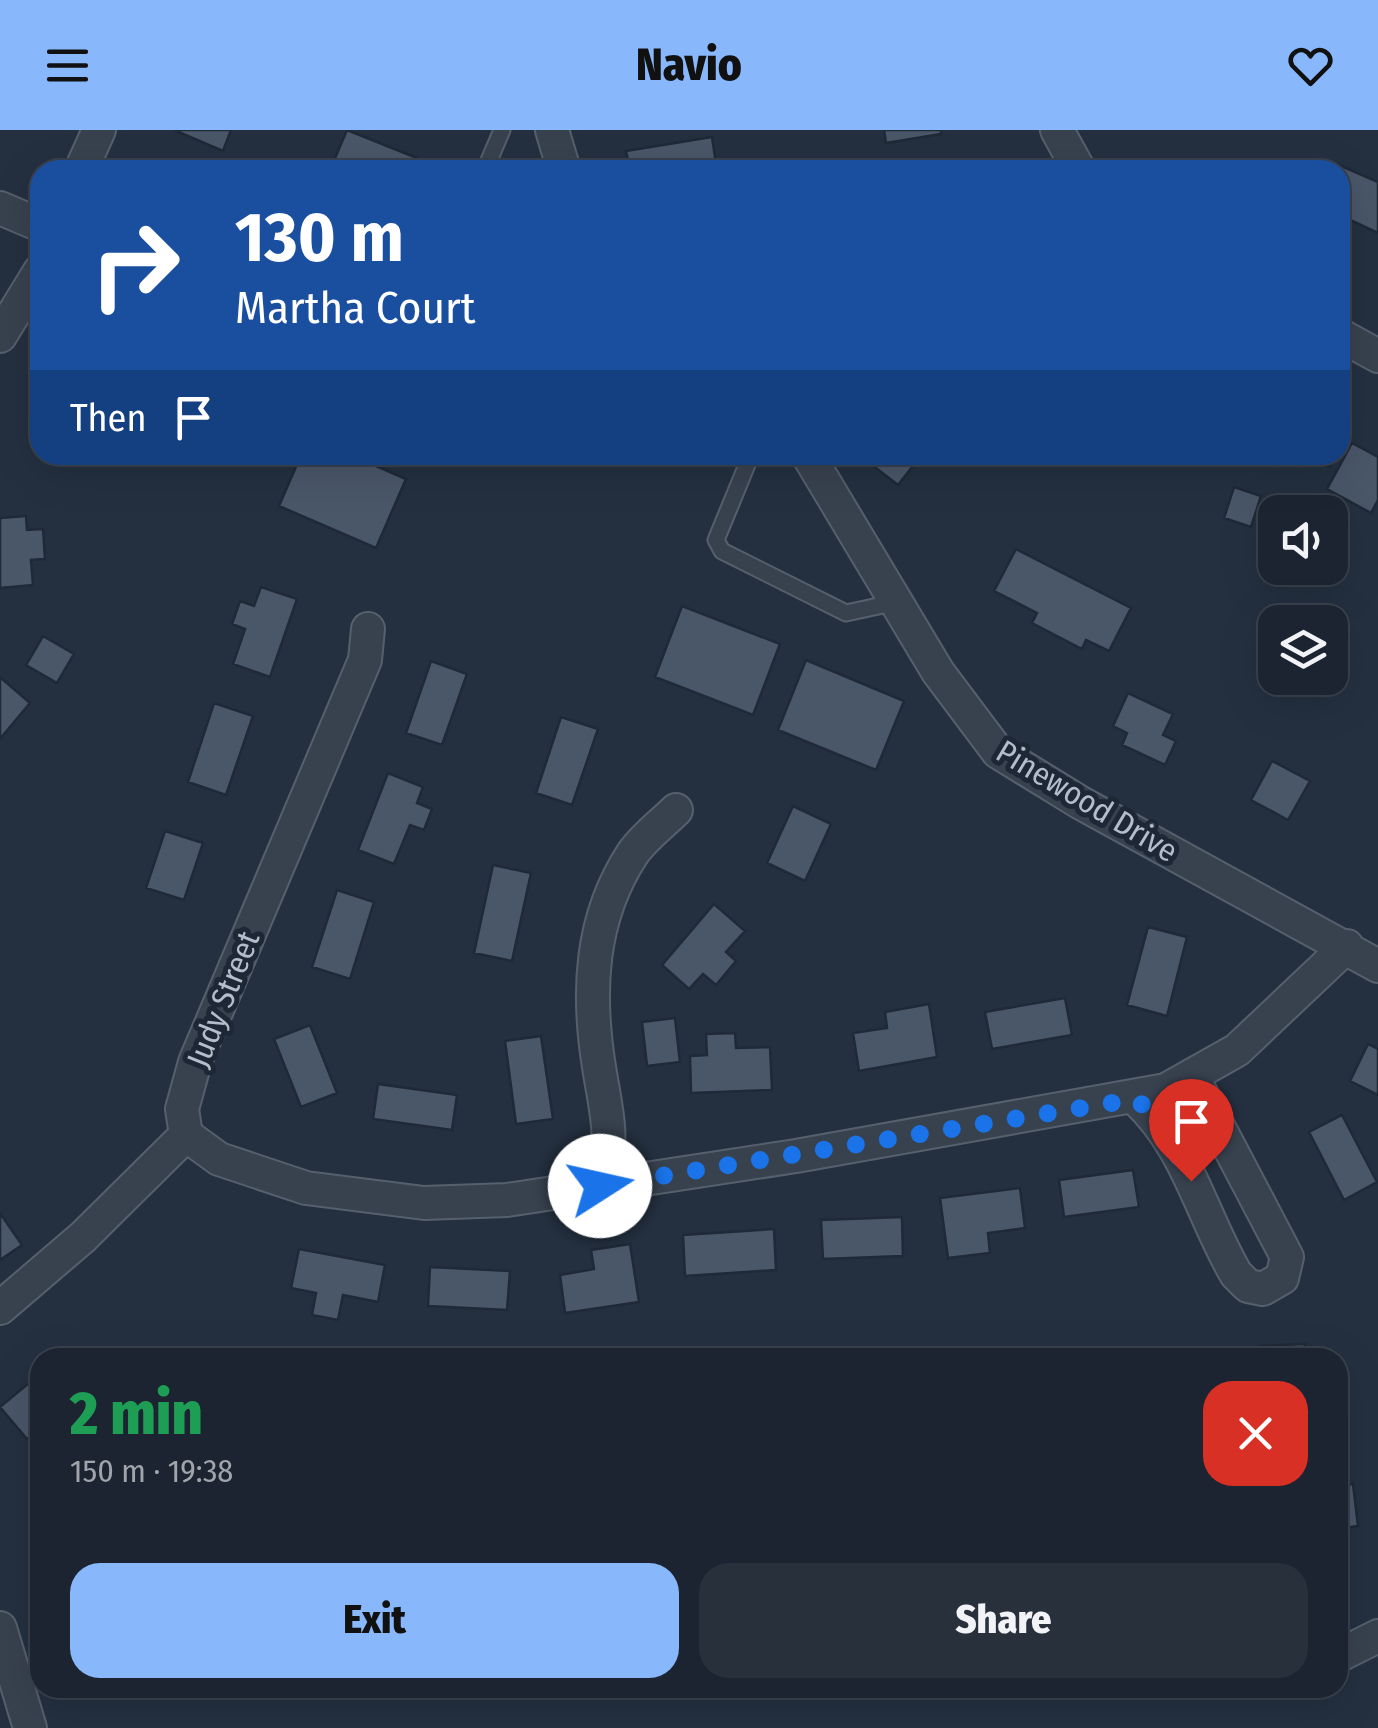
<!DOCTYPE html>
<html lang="en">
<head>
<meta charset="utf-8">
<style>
	body { margin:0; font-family:"Fira Sans Condensed",sans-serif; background:#28303c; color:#f1f3f6; height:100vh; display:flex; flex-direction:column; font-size:38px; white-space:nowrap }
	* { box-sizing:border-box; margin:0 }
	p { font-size:32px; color:#a0a4ab }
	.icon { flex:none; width:55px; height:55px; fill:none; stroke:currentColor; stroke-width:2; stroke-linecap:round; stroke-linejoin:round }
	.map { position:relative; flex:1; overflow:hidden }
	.panel { position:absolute; left:30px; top:1218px; width:1318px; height:350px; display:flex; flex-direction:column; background:#1b2430; border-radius:30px; box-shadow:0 10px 40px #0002,0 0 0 2px #39414c }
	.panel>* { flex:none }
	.guide { position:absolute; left:30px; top:30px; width:1320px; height:305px; border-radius:30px; box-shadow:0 10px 40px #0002,0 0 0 2px #39414c; background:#1a4fa0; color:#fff; overflow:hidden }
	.buttons { position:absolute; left:1258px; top:365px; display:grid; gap:20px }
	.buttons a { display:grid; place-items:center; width:90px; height:90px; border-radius:20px; background:#1b2430; box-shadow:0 10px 40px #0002,0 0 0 2px #39414c; font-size:50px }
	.pin { position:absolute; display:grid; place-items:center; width:85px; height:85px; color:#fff; margin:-102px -42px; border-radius:50% 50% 50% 0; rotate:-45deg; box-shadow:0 0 10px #0007 }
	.pin .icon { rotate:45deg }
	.me { position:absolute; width:110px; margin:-55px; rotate:80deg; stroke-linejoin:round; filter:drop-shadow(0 0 8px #0008) }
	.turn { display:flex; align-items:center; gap:35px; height:210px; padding:0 40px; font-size:45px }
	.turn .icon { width:130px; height:130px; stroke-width:2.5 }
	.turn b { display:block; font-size:70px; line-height:85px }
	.then { display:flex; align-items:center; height:95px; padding:0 40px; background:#0003; gap:20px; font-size:38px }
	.round { display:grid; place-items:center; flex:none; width:105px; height:105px; border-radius:30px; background:#28303c }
	.headline { display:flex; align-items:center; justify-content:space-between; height:170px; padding:0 40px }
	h1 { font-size:60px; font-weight:800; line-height:75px; color:#1e9e55 }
	.button { display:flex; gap:20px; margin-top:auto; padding:20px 40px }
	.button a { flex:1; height:115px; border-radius:30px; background:#88b7fb; color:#111; font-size:40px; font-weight:800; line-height:115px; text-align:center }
	.button a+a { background:#28303c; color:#f1f3f6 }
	header { display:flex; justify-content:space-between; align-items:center; height:130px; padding:0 40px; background:#88b7fb; color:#111; font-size:45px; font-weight:800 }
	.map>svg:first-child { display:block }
</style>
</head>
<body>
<header><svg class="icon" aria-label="menu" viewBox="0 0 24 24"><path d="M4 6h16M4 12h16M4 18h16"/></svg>Navio<svg class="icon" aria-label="heart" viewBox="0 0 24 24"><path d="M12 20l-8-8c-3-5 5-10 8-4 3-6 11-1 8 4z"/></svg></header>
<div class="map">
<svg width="1378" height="1598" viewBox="0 0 1378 1598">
	<rect width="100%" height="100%" fill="#243040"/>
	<path fill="#4a5769" stroke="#1f2937" stroke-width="2.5" d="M174,0H231L223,21Z
		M347,0L417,28L412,40H330Z
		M884,0H941V4L886,13Z
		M712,7L717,40H630L626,21Z
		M1339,35L1378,52V103L1348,89L1345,95L1340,93Z
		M1352,313L1378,327V370L1371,383L1327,359Z
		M301,325H351L406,349L376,418L279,376Z
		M866,325H907L916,332L898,355L863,328Z
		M1311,325H1334L1330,337Z
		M1234,357L1261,366L1251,397L1224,388Z
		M26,386L27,400L43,399L45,429L31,430L33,455L0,458V388Z
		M1016,419L1131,478L1109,521L1086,510L1082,519L1032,493L1037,483L994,461Z
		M261,457L297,469L270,547L233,534L245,499L232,494L240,471L254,476Z
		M682,476L780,514L753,585L655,547Z
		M43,506L74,524L57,553L26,535Z
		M806,530L904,571L876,640L778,600Z
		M431,531L467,544L442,615L406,603Z
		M0,547L30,573L0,609Z
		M1128,563L1173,584L1163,605L1176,611L1165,635L1122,615L1127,603L1113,596Z
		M214,573L253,586L226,665L188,652Z
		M561,587L598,599L572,675L536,663Z
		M1272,631L1310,651L1288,690L1251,670Z
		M388,643L423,657L417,673L432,679L424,700L410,695L394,734L358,720Z
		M793,676L831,694L805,751L767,733Z
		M165,701L203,713L184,770L146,758Z
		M493,735L531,743L512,831L474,823Z
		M337,760L374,772L350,849L312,837Z
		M714,774L745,801L726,822L736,831L716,855L703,844L689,859L662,835Z
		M1148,797L1187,807L1167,886L1127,875Z
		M1065,868L1072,905L992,919L985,882Z
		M929,874L937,927L859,941L853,903L887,898L885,882Z
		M675,888L680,932L647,936L642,892Z
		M310,895L337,963L301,977L274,909Z
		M735,903L736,918L770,917L772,960L691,963L690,926L707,925L706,904Z
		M541,906L553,989L516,994L505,911Z
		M1368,914L1378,919V965L1350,951Z
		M378,954L457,965L452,1000L373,989Z
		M1342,985L1377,1052L1344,1070L1309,1002Z
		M1133,1040L1139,1077L1064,1087L1059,1050Z
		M1020,1058L1025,1098L988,1103L990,1123L948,1128L940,1068Z
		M0,1083L22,1115L0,1130Z
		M902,1087L903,1126L823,1129L821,1090Z
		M774,1099L776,1140L685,1146L683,1105Z
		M630,1114L639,1172L565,1183L560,1145L594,1139L591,1120Z
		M299,1119L385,1135L378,1172L343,1165L338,1190L312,1185L316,1163L291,1158Z
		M430,1137L510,1141L507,1180L428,1176Z
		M1305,1214V1228H1262L1261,1216Z
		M35,1248L40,1254V1299L27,1309L0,1277Z
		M1353,1354L1358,1396L1338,1399V1356Z"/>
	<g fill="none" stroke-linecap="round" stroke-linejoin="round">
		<defs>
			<path id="service" d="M485,40L502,0
				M751,325L716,410L722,421L846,483L897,472"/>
			<path id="minor" d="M552,0L564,40
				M1057,0L1079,40
				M81,40L99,0
				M0,78L40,95
				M1340,205L1378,226
				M0,206L40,141
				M808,325L938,542L998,622L1081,673L1378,836
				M1136,969C1187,1016 1202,1086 1236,1144L1248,1156L1263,1159L1282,1148L1287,1127L1193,948
				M186,1005L219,1029L306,1058L424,1073L507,1070L796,1026L1166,960L1237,920L1347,816
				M600,1056C615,1005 607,988 599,937C587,862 590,788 633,723C644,707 662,694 676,680
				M0,1178L83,1107L186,1005L182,979L195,932L365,530L368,499
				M0,1498L30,1598
				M1338,1526L1378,1506"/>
		</defs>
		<use href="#service" stroke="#56606d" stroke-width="19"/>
		<use href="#minor" stroke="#56606d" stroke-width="36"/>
		<use href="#service" stroke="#38424f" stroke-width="15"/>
		<use href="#minor" stroke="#38424f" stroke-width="32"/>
	</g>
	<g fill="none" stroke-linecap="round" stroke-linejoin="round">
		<path stroke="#1a73e8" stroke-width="18" stroke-dasharray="0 32.4" d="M600,1056L1136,969L1160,991L1191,1051"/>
	</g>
	<g text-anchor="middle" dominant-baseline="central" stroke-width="10" stroke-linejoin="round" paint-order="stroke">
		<g font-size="32" fill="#b4bdca" stroke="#1d2735">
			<text transform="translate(1087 671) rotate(31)">Pinewood Drive</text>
			<text transform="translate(223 869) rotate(-68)">Judy Street</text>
		</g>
	</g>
</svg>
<div class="buttons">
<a><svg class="icon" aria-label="sound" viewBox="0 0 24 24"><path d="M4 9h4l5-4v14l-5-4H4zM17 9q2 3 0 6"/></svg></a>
<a><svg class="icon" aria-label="layers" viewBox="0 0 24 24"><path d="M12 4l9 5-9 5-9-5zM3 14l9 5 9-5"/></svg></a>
</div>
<div class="pin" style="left:1191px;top:1051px;background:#d93025"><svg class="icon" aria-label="arrive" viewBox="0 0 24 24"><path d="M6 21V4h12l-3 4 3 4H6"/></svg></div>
<svg class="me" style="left:600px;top:1056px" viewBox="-20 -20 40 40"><circle r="19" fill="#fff"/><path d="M0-13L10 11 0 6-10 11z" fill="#1a73e8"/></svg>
<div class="guide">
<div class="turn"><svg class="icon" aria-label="right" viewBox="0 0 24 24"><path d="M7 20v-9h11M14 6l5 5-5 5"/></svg><div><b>130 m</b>Martha Court</div></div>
<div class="then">Then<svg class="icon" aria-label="arrive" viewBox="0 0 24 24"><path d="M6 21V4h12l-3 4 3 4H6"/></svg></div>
</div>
<section class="panel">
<div class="headline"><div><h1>2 min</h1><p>150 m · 19:38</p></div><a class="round" style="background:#d93025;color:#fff"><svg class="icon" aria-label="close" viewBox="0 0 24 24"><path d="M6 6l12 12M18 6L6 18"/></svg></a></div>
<div class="button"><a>Exit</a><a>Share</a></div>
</section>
</div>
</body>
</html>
